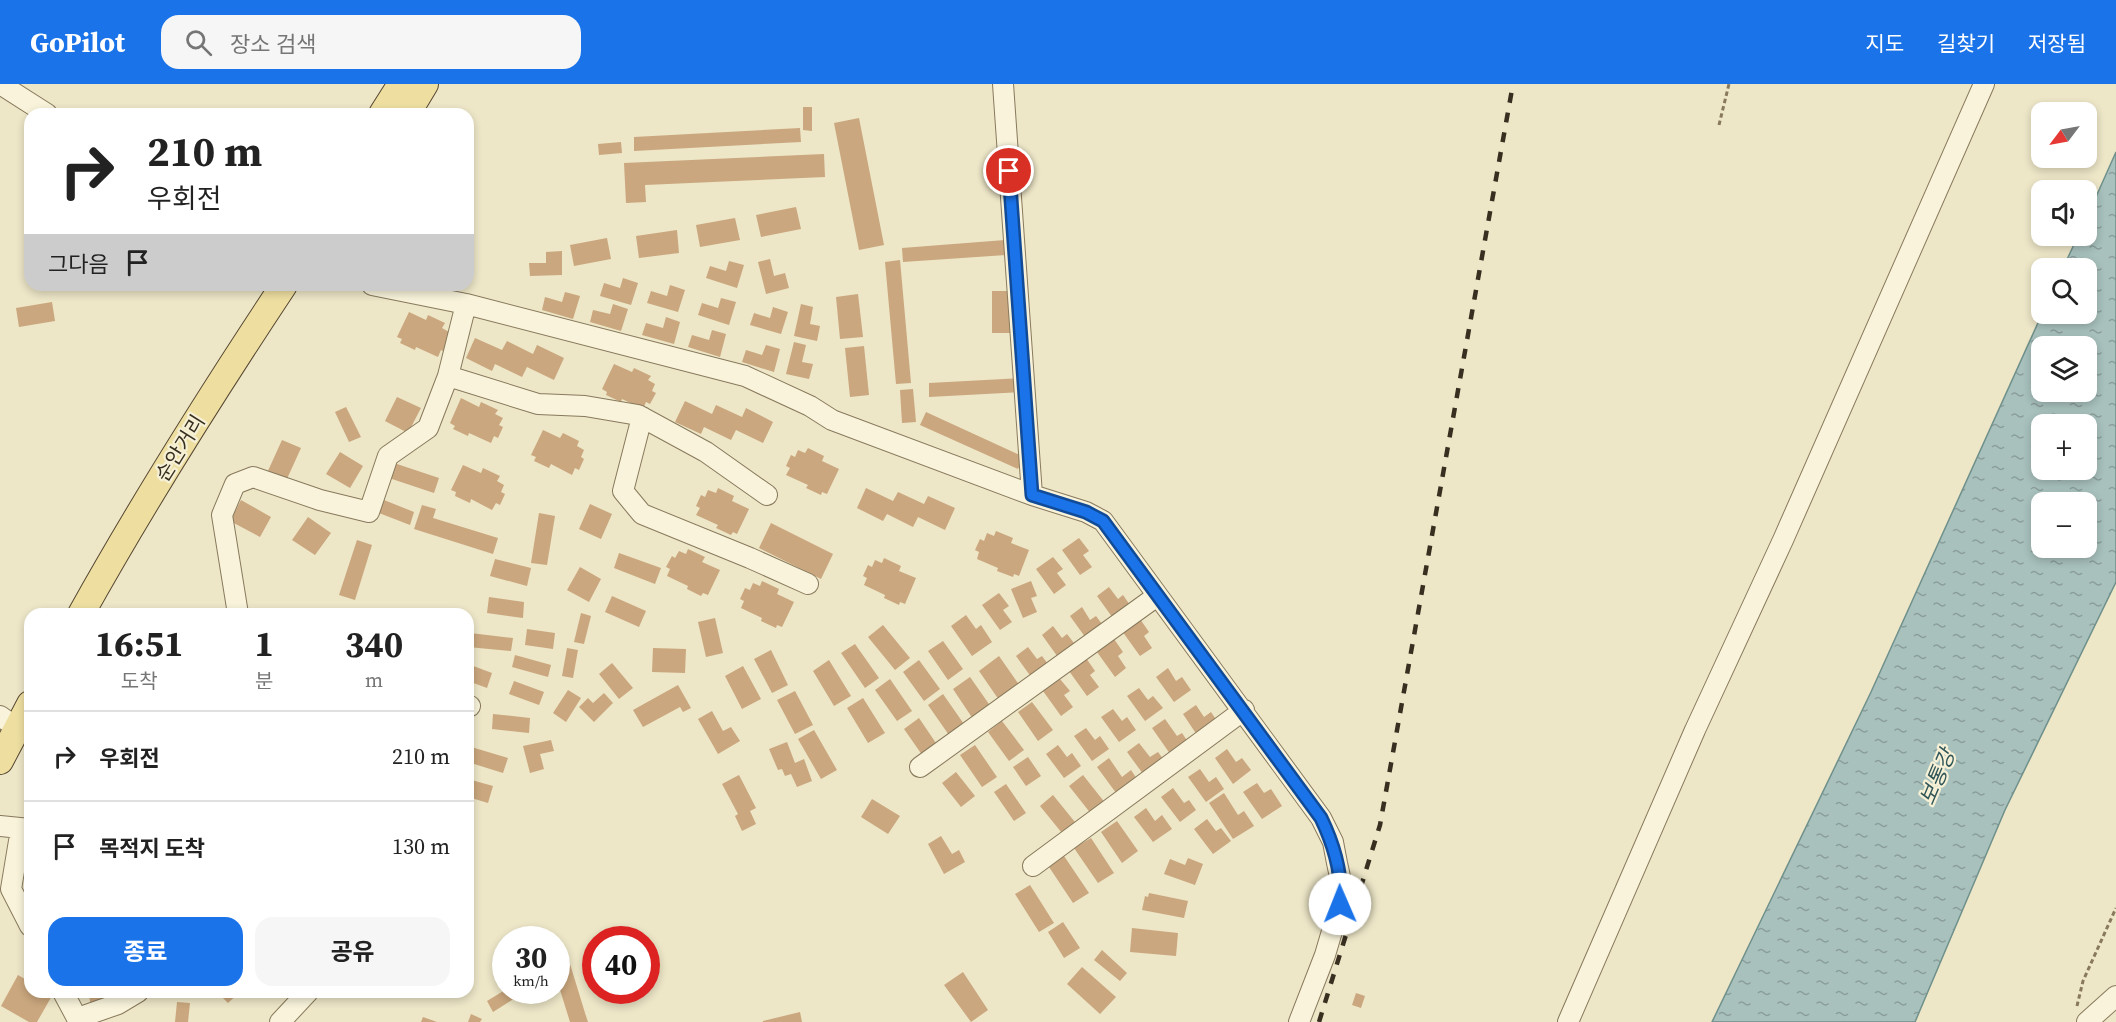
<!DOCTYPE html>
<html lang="ko">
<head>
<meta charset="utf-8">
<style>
	body { margin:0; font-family:"Source Serif 4","Noto Sans KR",serif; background:#f6f6f6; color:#222; height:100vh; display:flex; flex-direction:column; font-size:22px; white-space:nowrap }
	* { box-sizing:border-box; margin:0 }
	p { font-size:20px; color:#767676 }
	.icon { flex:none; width:33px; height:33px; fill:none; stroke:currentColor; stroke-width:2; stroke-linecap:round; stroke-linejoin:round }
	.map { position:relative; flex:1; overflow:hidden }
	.drawer { position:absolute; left:24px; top:524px; width:450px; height:390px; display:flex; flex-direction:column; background:#fff; border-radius:18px; box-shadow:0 3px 9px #0003 }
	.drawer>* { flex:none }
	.banner { position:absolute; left:24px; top:24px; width:450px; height:183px; border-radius:18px; box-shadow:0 3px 9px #0003; background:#fff; color:#222; overflow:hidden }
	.needle { width:39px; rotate:238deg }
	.buttons { position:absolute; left:2031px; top:18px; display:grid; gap:12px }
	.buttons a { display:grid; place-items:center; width:66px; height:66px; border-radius:12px; background:#fff; box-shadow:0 3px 9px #0003; font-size:30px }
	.speed { position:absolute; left:492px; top:842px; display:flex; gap:12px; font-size:30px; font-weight:700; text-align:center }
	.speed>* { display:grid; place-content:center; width:78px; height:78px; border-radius:50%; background:#fff; box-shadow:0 3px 9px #0003; line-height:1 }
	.speed small { font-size:15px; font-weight:400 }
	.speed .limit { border:9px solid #d22; background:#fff; color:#111 }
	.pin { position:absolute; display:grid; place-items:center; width:51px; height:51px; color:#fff; margin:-26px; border:3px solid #fff; border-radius:50%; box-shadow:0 2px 6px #0007 }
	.me { position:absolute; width:66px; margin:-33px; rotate:359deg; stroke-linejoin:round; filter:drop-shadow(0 0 4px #0008) }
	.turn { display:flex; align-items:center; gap:21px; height:126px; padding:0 24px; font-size:27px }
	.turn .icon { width:78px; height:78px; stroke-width:2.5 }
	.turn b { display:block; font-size:42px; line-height:51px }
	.then { display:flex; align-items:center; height:57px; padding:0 24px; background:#0003; gap:12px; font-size:22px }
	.eta { display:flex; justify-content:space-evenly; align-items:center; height:102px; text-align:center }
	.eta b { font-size:36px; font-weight:700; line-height:42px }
	.primary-button { display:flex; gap:12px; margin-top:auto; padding:12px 24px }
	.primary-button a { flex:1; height:69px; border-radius:18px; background:#1a73e8; color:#fff; font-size:24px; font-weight:700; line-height:69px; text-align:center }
	.primary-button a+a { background:#f6f6f6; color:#222 }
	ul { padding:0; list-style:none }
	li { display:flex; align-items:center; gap:18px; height:90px; padding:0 24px; border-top:2px solid #e0e0e0 }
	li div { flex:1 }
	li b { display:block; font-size:22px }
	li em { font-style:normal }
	header { display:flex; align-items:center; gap:36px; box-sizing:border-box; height:84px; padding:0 30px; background:#1a73e8; color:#fff }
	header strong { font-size:28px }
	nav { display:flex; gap:33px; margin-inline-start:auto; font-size:21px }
	.search { width:420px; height:54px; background:#f6f6f6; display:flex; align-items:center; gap:15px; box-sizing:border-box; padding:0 21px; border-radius:18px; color:#767676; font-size:22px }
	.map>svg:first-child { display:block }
</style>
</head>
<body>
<header>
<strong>GoPilot</strong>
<div class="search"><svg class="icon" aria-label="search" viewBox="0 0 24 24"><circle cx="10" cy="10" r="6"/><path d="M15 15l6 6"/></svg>장소 검색</div>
<nav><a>지도</a><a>길찾기</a><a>저장됨</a></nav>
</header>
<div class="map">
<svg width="2116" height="938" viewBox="0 0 2116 938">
	<defs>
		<pattern id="water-ripples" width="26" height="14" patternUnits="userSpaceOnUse" patternTransform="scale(1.5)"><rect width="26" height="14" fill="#a8c1bd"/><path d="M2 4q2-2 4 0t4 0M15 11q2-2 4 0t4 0" fill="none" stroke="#8a9d99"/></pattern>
	</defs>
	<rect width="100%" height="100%" fill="#ede6c7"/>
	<path fill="url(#water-ripples)" stroke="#6f908b" stroke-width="1.5" fill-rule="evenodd" d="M2116,68V498L2005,726L1915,938H1712L1871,608L2042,230H2086V184H2063L2078,152H2086L2087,133ZM2042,262H2086V308H2042ZM2086,340V386H2042V340ZM2086,418V464H2042V418Z"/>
	<path fill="#caa77e" d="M803,23H812V47L803,46Z
		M859,34L884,161L859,166L834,39Z
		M800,44L801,58L634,67V53Z
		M621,58L622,69L599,71L598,60Z
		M824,70L825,93L645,101L646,118L626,119L624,79Z
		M796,123L801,145L761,153L756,131Z
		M735,134L740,156L700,163L696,141Z
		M677,146L679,169L639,174L636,152Z
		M607,154L611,175L574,182L570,161Z
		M1005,156L1006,171L903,178L902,164Z
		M562,167V191L530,192L529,179H546V168Z
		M770,175L774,192L785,189L789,204L766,210L758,178Z
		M900,176L911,299L896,300L885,178Z
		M729,177L744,181L737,204L706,194L710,182L726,187Z
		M623,194L638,199L631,221L600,212L604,199L620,204Z
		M670,201L685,206L678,228L647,219L651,207L667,212Z
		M992,207H1013V249H992Z
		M565,208L580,212L573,235L542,226L545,213L562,218Z
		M858,210L863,253L840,255L836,213Z
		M721,214L736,218L729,241L698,231L702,219L718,224Z
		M52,218L55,237L19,243L16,224Z
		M613,220L628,225L621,247L590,238L593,226L610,230Z
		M801,220L813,223L810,240L820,242L817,257L794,252Z
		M773,223L788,228L781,250L750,241L754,229L770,234Z
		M409,228L426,236L428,231L445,239L442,244L449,248L446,255L450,257L445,268L441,266L438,273L416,263L415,266L400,259L402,255L397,253Z
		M666,233L680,238L674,260L642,251L646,239L663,244Z
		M712,246L726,250L720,273L688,263L692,251L709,256Z
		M475,254L502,266L507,257L533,270L537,261L564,274L554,296L527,283L522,293L495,280L492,287L466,274Z
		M794,258L806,261L802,278L813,280L809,295L786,290Z
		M766,261L780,265L774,288L742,278L746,266L762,271Z
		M864,262L869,311L850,313L845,264Z
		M614,280L632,288L634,284L651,292L648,296L655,300L652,307L656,309L650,320L646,318L643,325L622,315L621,318L606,311L607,308L602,305Z
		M1022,294V308L929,313V299Z
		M913,305L916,338L902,339L900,306Z
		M397,313L421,324L408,349L385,337Z
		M461,314L479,323L481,318L498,326L495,330L503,334L499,341L503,343L498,354L494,352L491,359L469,349L468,352L453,345L455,342L450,339Z
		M685,317L712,330L716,321L742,333L746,324L773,338L763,359L736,346L731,356L704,343L701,350L675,338Z
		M346,323L361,353L349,358L335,328Z
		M926,328L1024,373L1018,385L920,341Z
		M543,346L560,354L563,349L579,357L577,362L584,366L581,373L584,375L579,386L575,384L572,391L551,380L549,384L534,377L536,373L531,371Z
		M282,356L301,364L286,397L267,389Z
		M808,364L824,372L822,377L839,385L827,410L822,408L821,411L806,404L808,401L786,391L790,384L786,382L791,371L795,373L798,366L805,369Z
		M340,368L363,382L350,404L326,390Z
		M394,379L439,394L434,409L389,394Z
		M463,381L481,389L483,384L500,392L497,397L504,401L501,408L505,410L500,421L496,419L492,426L471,415L470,419L455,412L456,408L451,406Z
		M718,404L734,412L732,417L749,425L737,450L733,448L731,451L716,444L718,441L696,431L700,424L696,422L701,411L705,413L708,406L716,409Z
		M866,404L893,417L898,408L924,420L928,412L955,424L945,446L918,433L913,443L887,430L883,437L857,424Z
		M241,416L271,433L260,453L230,437Z
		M384,416L414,428L410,441L379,429Z
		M590,420L612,430L601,455L579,445Z
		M422,421L436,425L433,434L498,454L493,470L414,445Z
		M539,429L555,432L547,481L531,479Z
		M308,433L331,449L315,471L292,456Z
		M771,439L833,470L821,495L759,464Z
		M996,447L1013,454L1011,459L1029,466L1019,492L1014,490L1013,493L997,487L998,484L977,475L979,468L975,466L980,455L984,457L987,449L994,452Z
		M1079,454L1089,467L1083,471L1092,483L1080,491L1062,466Z
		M357,456L372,461L355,516L339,511Z
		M688,465L705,473L702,478L720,486L708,511L703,509L701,512L687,505L688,502L667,492L670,485L666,483L672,472L675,474L679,467L686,470Z
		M619,469L661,484L655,500L614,484Z
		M1053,473L1063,485L1057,489L1066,501L1054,510L1036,485Z
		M884,474L901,482L899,487L916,494L905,520L900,518L899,521L884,514L885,511L864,501L867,494L863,492L868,481L872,483L875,476L882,479Z
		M495,475L531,484L527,502L490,492Z
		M580,483L601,495L589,518L567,506Z
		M762,497L779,505L777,510L794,518L782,543L777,541L776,544L761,537L762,534L741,524L744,517L740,515L745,504L750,506L753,499L760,502Z
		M1031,497L1037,512L1031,514L1037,528L1023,534L1011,505Z
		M1109,503L1118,515L1123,511L1132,524L1115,537L1097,512Z
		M999,509L1009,522L1003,526L1012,538L1000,546L982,521Z
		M612,512L646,527L639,543L605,528Z
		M489,513L524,518L523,534L487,529Z
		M1082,523L1090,536L1096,532L1105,544L1088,557L1070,532Z
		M581,529L591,532L584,560L574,558Z
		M966,531L976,545L981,541L992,558L972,572L951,542Z
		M715,534L723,569L706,573L698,538Z
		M1140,535L1149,548L1144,552L1152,564L1140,572L1122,547Z
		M468,538L471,539L470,549L513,554L511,567L468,563Z
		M883,541L910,574L895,586L868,553Z
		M1053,542L1062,554L1067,550L1077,563L1060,576L1042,551Z
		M527,545L555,549L553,565L525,561Z
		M1114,555L1123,568L1118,572L1126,584L1115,593L1097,568Z
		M943,557L963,585L948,596L928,567Z
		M855,560L879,594L865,604L841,569Z
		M1028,563L1037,575L1042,572L1051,584L1034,597L1016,572Z
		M567,564L578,566L573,594L562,592Z
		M653,564L686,565L685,589L652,588Z
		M771,566L788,601L772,609L754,575Z
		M515,571L551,581L548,593L512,583Z
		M999,572L1020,602L999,616L979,587Z
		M1086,574L1095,587L1090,591L1099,603L1087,612L1069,587Z
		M829,576L851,612L834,622L813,587Z
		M919,576L940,605L924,617L903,588Z
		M612,579L633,604L619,615L599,590Z
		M468,580L492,589L487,604L468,597Z
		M743,582L761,615L742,625L725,592Z
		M1168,584L1176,597L1182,593L1191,606L1174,618L1156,593Z
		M970,593L991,623L973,635L953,605Z
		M890,595L912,627L897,637L875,606Z
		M1060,595L1070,607L1064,611L1073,623L1061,632L1043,607Z
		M514,597L544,608L539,621L509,610Z
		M678,601L691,624L683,628L680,623L643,643L633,626Z
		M1139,604L1148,616L1153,612L1163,624L1145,637L1127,612Z
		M568,606L581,614L566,638L553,629Z
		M795,607L813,641L795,650L777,616Z
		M604,609L613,619L594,638L579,623L588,614L593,619Z
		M943,610L966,643L951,654L928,621Z
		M863,614L885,649L868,659L847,624Z
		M1032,618L1053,646L1038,657L1018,628Z
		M1196,621L1204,633L1211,628L1219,640L1199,654L1183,630Z
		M1113,625L1122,637L1127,633L1136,646L1119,658L1101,633Z
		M712,627L723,647L731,643L740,657L718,670L698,635Z
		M493,630L530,634L529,649L492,645Z
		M919,634L940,665L925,675L904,645Z
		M1165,635L1177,652L1182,649L1190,661L1173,674L1152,644Z
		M1002,637L1024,666L1009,677L988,648Z
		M1086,644L1095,656L1100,652L1109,665L1092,677L1074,652Z
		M814,646L837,686L821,695L798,655Z
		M551,656L554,667L540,670L544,685L530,689L523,662Z
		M787,658L795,679L804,675L812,697L797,703L791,690L785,692L782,685L778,686L769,665Z
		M1139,659L1150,673L1158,668L1166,679L1146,694L1127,668Z
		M975,661L997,693L982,703L960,671Z
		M1058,661L1067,673L1072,669L1081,682L1064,694L1046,670Z
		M468,662L508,674L503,689L471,679L470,684L468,683Z
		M1227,665L1236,678L1242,674L1251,686L1233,700L1215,674Z
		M1028,673L1041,692L1026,702L1013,683Z
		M1109,674L1122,693L1131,686L1139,698L1119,713L1097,683Z
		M1200,685L1209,698L1216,693L1224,705L1206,718L1188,693Z
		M956,688L975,712L961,723L942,699Z
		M739,691L756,724L750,727L756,740L742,747L735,732L738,730L722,700Z
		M1083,691L1106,720L1092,731L1069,702Z
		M468,695L493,702L488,719L468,713Z
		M1257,699L1264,709L1271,705L1282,722L1262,735L1243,708Z
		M1006,700L1026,729L1014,737L994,708Z
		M1173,704L1184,719L1189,716L1196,726L1180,738L1161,713Z
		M1224,709L1238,731L1244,727L1254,742L1233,755L1209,719Z
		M1053,711L1079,743L1066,754L1040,722Z
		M872,715L900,732L888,750L861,733Z
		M1146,724L1155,737L1162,731L1172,745L1153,758L1134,733Z
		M1207,735L1216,747L1221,744L1231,757L1213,770L1194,745Z
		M1117,737L1138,767L1122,779L1101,748Z
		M941,752L952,770L959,766L965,778L944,790L928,760Z
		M1091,754L1114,789L1098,799L1074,764Z
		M1064,772L1089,809L1073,819L1049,783Z
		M1188,774L1203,780L1195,801L1164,790L1170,775L1185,781Z
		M1030,801L1054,839L1039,848L1015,810Z
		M1149,809L1188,817L1184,834L1142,826L1145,812L1148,813Z
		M1063,838L1080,864L1064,874L1048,848Z
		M1132,844L1178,849L1176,872L1130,868Z
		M1102,866L1127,889L1120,897L1094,876Z
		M567,870L585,929L588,938H570L556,893V873Z
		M1082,883L1116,913L1100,930L1067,900Z
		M963,888L988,926L971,938L944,901Z
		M18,891L30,898V908H48L53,910L37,938H29L1,922Z
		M505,906H528L493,928L487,917Z
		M89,908H107L108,917L90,918Z
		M217,908H240L228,919Z
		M1356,909L1365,912L1361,924L1352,921Z
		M177,918L190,919L188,938H175Z
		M800,928L802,938H763V937Z
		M471,930L482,935L480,938H468Z
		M423,933L437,938H421Z"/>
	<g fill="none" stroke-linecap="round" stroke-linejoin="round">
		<defs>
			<path id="minor" d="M0,0L47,30
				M1003,0L1032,411
				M372,201L466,220L745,292L810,322L832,336L1032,411L1086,428L1103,437L1321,734L1333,758L1337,779L1342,802L1340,820L1325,871L1299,938
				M466,220L448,292L538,320L585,322L638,331L706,368L767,411
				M642,333L623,407L642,430L750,474L808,500
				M238,530L222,431L235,400L253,393L320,416L369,428L388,372L428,344L448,292
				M468,621L470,622
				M0,632L17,644
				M920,683L1157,512
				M0,742L30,745
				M30,744L19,757L11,805L30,842
				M1033,782L1244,626
				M63,908L79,938
				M78,934L118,920L138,908
				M280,938L308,908
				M1568,938L1695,646L1783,456L1984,0
				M2087,938L2116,912"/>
			<path id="major" d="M382,30L401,0
				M407,30L425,0
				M81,530C144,417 213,308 284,201
				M0,677L30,620"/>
		</defs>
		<use href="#minor" stroke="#88795d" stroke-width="22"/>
		<use href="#major" stroke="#564731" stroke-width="28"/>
		<path stroke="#88795d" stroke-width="3" stroke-dasharray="4.5 3" stroke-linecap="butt" d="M1719,41L1729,0
			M2077,922L2083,897L2116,824"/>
		<use href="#minor" stroke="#f8f3da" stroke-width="20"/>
		<use href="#major" stroke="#eedfa1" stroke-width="26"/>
		<path stroke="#392f20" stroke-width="4.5" stroke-dasharray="10 10" stroke-linecap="butt" d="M1319,938L1380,741L1513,0"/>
	</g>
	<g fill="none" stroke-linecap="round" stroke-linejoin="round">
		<defs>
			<path id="route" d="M1009,87L1032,411L1086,428L1103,437L1321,734C1334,761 1343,789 1340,820"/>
		</defs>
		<use href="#route" stroke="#114b97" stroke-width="15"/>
		<use href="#route" stroke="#1a73e8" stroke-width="10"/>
	</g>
	<g text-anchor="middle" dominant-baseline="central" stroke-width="4.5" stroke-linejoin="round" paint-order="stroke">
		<g font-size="20" fill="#392f20" stroke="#f5f0d6">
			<text transform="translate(180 364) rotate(-58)">순안거리</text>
		</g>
		<g font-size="21" font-style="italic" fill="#305658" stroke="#f5f0d6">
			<text transform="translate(1937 693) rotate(-67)">보통강</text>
		</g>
	</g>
</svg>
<div class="buttons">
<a><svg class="needle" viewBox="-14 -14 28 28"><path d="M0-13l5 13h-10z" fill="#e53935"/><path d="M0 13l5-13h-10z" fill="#767676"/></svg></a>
<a><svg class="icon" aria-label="sound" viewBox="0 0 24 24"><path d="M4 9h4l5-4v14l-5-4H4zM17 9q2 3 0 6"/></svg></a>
<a><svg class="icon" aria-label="search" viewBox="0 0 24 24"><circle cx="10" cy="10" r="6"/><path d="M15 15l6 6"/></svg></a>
<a><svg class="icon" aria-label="layers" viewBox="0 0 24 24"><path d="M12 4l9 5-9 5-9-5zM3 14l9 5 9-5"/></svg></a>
<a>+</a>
<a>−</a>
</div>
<div class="speed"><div>30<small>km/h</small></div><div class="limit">40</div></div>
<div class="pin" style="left:1009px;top:87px;background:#d93025"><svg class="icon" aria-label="arrive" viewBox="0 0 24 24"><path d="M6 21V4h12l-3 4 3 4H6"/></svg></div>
<svg class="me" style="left:1340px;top:820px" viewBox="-20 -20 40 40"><circle r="19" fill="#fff"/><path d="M0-13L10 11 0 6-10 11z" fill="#1a73e8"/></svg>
<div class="banner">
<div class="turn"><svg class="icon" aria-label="right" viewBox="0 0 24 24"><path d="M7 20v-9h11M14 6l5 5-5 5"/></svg><div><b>210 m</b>우회전</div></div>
<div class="then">그다음<svg class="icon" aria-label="arrive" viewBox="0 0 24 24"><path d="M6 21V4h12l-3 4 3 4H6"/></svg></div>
</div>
<section class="drawer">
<div class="eta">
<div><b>16:51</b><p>도착</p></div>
<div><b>1</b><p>분</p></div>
<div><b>340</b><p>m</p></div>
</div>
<ul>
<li><svg class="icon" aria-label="right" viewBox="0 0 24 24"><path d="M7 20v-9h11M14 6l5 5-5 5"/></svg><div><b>우회전</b></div><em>210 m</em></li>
<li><svg class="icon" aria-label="arrive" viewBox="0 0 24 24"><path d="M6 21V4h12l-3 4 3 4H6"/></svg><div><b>목적지 도착</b></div><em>130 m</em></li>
</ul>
<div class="primary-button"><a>종료</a><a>공유</a></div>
</section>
</div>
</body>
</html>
